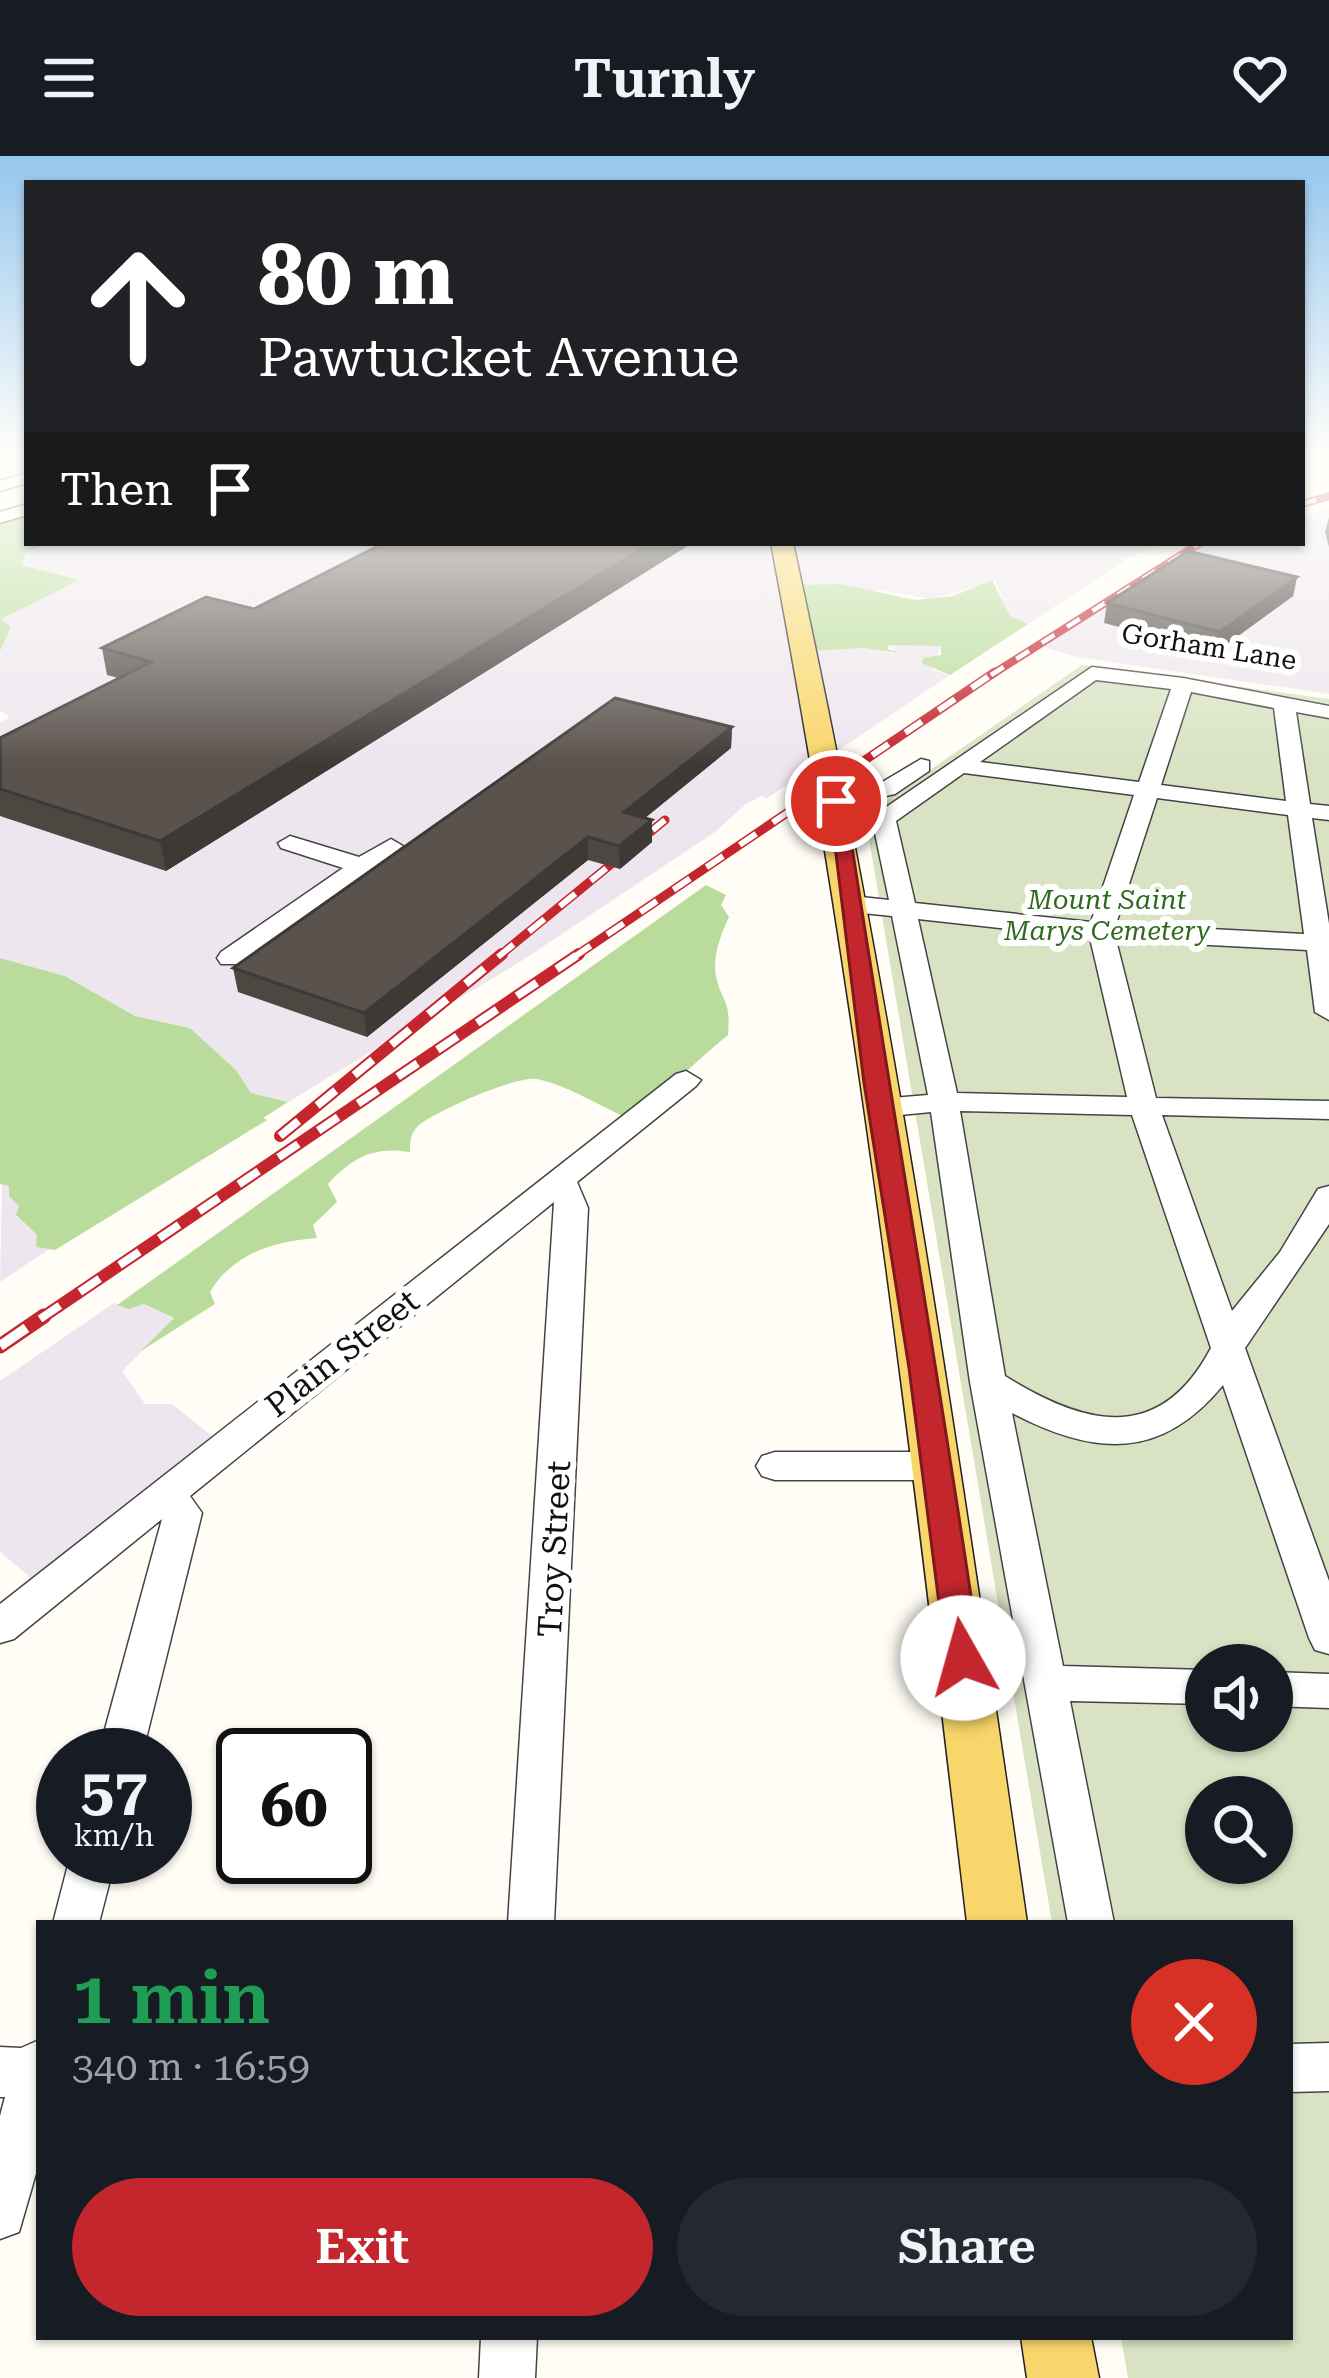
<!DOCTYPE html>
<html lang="en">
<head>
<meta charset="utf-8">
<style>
	body { margin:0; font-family:"Roboto Serif",serif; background:#242831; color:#f1f3f6; height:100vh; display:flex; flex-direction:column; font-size:45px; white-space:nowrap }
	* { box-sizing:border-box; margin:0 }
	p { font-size:39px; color:#9ea1a6 }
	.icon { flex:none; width:66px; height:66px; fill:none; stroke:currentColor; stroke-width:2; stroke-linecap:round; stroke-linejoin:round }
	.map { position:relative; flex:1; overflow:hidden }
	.panel { position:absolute; left:36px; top:1764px; width:1257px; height:420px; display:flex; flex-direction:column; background:#171b24; border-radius:0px; box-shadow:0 3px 9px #0004 }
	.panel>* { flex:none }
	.guide { position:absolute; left:24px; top:24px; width:1281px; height:366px; border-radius:0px; box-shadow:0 3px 9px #0004; background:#202124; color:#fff; overflow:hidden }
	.tools { position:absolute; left:1185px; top:1488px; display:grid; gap:24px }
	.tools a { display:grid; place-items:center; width:108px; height:108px; border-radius:50%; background:#171b24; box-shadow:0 3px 9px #0004; font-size:60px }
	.speed { position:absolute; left:36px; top:1572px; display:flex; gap:24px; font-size:60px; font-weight:700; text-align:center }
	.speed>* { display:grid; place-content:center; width:156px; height:156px; border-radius:50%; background:#171b24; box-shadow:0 3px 9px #0004; line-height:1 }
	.speed small { font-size:30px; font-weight:400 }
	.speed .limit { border:6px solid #111; border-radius:18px; background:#fff; color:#111 }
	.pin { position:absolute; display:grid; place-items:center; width:102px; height:102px; color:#fff; margin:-51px; border:6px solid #fff; border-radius:50%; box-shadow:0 3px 12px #0007 }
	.me { position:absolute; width:132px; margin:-66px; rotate:353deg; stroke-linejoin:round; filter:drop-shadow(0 0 9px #0008) }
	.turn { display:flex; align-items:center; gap:42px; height:252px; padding:0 36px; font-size:54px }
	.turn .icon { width:156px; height:156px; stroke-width:2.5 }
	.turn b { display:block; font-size:84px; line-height:102px }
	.then { display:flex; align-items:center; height:114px; padding:0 36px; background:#0003; gap:24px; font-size:45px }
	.round { display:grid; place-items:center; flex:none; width:126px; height:126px; border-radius:63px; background:#242831 }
	.overview { display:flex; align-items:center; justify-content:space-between; height:204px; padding:0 36px }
	h1 { font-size:72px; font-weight:600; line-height:90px; color:#1e9e55 }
	.primary-button { display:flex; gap:24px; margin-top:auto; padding:24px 36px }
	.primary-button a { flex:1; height:138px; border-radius:72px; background:#c4262e; color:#fff; font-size:48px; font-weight:600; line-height:138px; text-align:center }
	.primary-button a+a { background:#242831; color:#f1f3f6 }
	header { display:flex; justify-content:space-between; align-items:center; height:156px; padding:0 36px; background:#171b24; font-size:54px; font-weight:600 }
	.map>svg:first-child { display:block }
</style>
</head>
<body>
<header><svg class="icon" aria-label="menu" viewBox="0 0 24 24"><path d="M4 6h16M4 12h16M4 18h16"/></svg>Turnly<svg class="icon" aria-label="heart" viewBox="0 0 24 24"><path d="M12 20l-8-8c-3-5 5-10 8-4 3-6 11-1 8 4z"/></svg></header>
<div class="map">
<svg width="1329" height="2222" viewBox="0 0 1329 2222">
	<rect width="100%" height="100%" fill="#fffdf5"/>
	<path fill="#eee6ef" d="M1329,352V538L1077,501L1044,491L1182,399L1207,387H1302V362Z
		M49,387H1165L1130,401L1028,468L1010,461L995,425L930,443L879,434L810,495L864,492L895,497L889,488H933L941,490L932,514L950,519L766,643L761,640L745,649L715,676L526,802L288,946L251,937L236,914L190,872L135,860L65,820L0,802V567L10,561L0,555V495L11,471L0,463L77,424L22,409L26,396Z
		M2,1028L9,1030L20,1050L16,1060L51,1092L0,1126Z
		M114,1147L129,1153L144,1148L175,1163L122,1215L145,1248H172L222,1288L45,1434L0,1396V1225Z"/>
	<path fill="#b9dc9c" d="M27,351V387H49L26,396L22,409L79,424L1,463L11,471L0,495V361Z
		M992,424L1010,460L1028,468L950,519L922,507L923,502L941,499V490L889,489L888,493L899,497L864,492L810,495L798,429L840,428L916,444L953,440Z
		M706,729L726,739L721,749L729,761C721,778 712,801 716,820C722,848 731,842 728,879C693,907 667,936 631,964C602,951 569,930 537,923C517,919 434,956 418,970C410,978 410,986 410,996C375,990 352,1001 328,1028L337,1046L313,1069L317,1082C275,1085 233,1097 210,1136L215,1148L141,1195L174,1162L144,1148L129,1153L117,1149Z
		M0,802L65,820L135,860L190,872L236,914L251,937L288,946L263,962L267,964L55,1094L36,1091L37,1079L16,1059L19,1050L9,1040V1030L0,1028Z"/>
	<path fill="#d9e3c4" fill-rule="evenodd" d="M1082,509L1329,543V2222H1128L1121,2181H1290V1767H1052L865,659ZM1206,1509H1272V1575H1206ZM1206,1641H1272V1707H1206Z"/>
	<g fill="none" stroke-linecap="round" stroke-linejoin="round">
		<defs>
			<path id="minor" d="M27,317V327L0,335V325Z
				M27,348V359L0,367V356Z
				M1092,511L1183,522L1329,550V562L1296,556L1310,648L1329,650V664L1312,662L1329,768V864L1315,856L1307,794L1116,784L1156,942L1329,945V963L1162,959L1232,1155L1280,1096L1318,1033L1329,1030V1068L1245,1192L1329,1425V1498L1315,1494L1309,1482L1223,1229C1161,1305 1094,1300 1012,1257L1063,1510L1206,1514V1548L1070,1545L1114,1767H1068L970,1226L931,956L880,961L865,952L880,943L928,939L892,760L852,756L839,748L852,740L889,744L872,663L876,658ZM1096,524L1171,533L1139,626L980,606ZM1191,536L1274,552L1286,645L1161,629ZM964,617L1134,639L1091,766L915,747L896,665ZM1157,642L1288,659L1304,778L1116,768ZM918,763L1090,782L1127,941L957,937ZM960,955L1132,959L1211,1192C1159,1290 1084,1269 1005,1220Z
				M921,603L929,605V615L895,638L835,652L823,645L827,640L879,628Z
				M290,680L359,701L391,683L403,690L239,808H221L217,802L221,796L343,712L281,692L278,687Z
				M686,915L701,924L696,930L577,1026L588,1052L554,1767H508L554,1046L190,1340L202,1357L142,1599H98L162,1363L14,1483L0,1487V1448L676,918Z
				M775,1296H937L950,1300L956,1310L950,1320L937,1324H775L762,1320L756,1310L762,1300Z
				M1272,1516L1329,1518V1552L1272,1550Z
				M70,1701H116L99,1767H53Z
				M39,1884V2007L19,2076L0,2083V1960L5,1941H0V1891L21,1892Z
				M1329,1887V1935L1290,1936V1888Z
				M481,2181H537L535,2222H479Z"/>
			<path id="major" d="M771,387H793C893,843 960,1305 1027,1767H967C913,1306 858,844 771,387Z
				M1021,2181H1091L1099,2222H1027Z"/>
		</defs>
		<use href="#minor" stroke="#444" stroke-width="3"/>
		<use href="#major" stroke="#222" stroke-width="3"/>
		<use href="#minor" fill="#fff" fill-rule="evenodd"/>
		<use href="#major" fill="#f9d66b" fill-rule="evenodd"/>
		<defs>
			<path id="rail-far3" d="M1302,348L1329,340
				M991,519L1200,387"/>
			<path id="rail-far2" d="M498,801L665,664
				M574,801L995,516"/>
			<path id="rail-far1" d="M280,980L502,798
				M40,1163L579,798"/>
			<path id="rail" d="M0,1190L44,1160"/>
		</defs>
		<use href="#rail-far3" stroke="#c4262e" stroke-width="8"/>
		<use href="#rail-far2" stroke="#c4262e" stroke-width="9"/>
		<use href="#rail-far1" stroke="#c4262e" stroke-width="12"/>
		<use href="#rail" stroke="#c4262e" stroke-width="15"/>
		<use href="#rail-far3" stroke="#fff" stroke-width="4.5" stroke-dasharray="15" stroke-linecap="butt"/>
		<use href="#rail-far2" stroke="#fff" stroke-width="6" stroke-dasharray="20" stroke-linecap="butt"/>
		<use href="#rail-far1" stroke="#fff" stroke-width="8" stroke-dasharray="24" stroke-linecap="butt"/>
		<use href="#rail" stroke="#fff" stroke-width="10" stroke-dasharray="32" stroke-linecap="butt"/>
	</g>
	<path fill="#4d4742" d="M1329,361V391L1325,376Z
		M384,387H689V389L166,715L0,660V582L118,522L107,519L102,492L254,453Z
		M1297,421L1293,440L1216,496L1104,467L1107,447Z
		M732,571L731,592L645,662L652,664V686L620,713L588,704L367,881L238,836L233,812Z"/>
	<path fill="#3f3936" d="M652,387H689V389L166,715L160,685Z
		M1297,421L1293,440L1216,496L1220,476Z
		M732,571L731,592L624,679V656Z
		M652,664V686L620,713L619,690Z
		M588,681V704L367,881L364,857Z"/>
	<path fill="#5a524d" stroke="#3f3936" stroke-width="3" d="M384,387H652L160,685L0,633V582L151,506L102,492L206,441L254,453Z
		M1188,395L1297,421L1220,476L1107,447Z
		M615,542L732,571L624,656L652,664L619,690L588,681L364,857L233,812Z"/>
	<linearGradient id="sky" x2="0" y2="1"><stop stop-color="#95c6ee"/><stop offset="0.49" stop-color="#fffefa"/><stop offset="1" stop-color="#fffefa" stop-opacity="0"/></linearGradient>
	<rect width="1329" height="609" fill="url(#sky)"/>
	<path fill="#c4262e" stroke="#7f191e" stroke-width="3" d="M829,641L845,645C888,931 939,1215 980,1502L975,1511L963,1515L951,1511L946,1502L909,1212L864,927Z"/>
	<g text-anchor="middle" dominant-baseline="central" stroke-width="12" stroke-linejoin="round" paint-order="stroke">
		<g font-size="27" fill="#111" stroke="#fff">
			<text transform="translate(1209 491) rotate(9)">Gorham Lane</text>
		</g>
		<g font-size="27" font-style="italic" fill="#2f6b1f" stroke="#fff">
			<text x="1107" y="744">Mount Saint<tspan x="1107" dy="31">Marys Cemetery</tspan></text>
		</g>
		<g font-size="33" fill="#111" stroke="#fff">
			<text transform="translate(342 1197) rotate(-38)">Plain Street</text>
			<text transform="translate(554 1393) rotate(-87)">Troy Street</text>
		</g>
	</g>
</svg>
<div class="tools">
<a><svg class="icon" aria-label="sound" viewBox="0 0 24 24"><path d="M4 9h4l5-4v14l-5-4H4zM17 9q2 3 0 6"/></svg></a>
<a><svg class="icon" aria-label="search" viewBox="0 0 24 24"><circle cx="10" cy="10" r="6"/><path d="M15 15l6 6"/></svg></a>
</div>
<div class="speed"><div>57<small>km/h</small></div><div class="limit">60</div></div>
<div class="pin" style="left:836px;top:645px;background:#d93025"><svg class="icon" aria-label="arrive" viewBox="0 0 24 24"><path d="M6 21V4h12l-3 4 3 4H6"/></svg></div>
<svg class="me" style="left:963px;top:1502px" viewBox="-20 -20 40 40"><circle r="19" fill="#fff"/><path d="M0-13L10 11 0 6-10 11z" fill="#c4262e"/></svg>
<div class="guide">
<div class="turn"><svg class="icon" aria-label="ahead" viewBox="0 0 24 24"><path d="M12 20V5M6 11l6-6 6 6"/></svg><div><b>80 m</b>Pawtucket Avenue</div></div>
<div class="then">Then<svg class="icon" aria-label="arrive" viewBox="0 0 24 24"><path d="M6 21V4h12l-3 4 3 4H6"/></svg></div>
</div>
<section class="panel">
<div class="overview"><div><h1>1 min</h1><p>340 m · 16:59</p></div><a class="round" style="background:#d93025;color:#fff"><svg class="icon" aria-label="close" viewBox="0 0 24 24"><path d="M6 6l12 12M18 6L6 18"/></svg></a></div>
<div class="primary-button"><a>Exit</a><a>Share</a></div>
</section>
</div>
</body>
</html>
